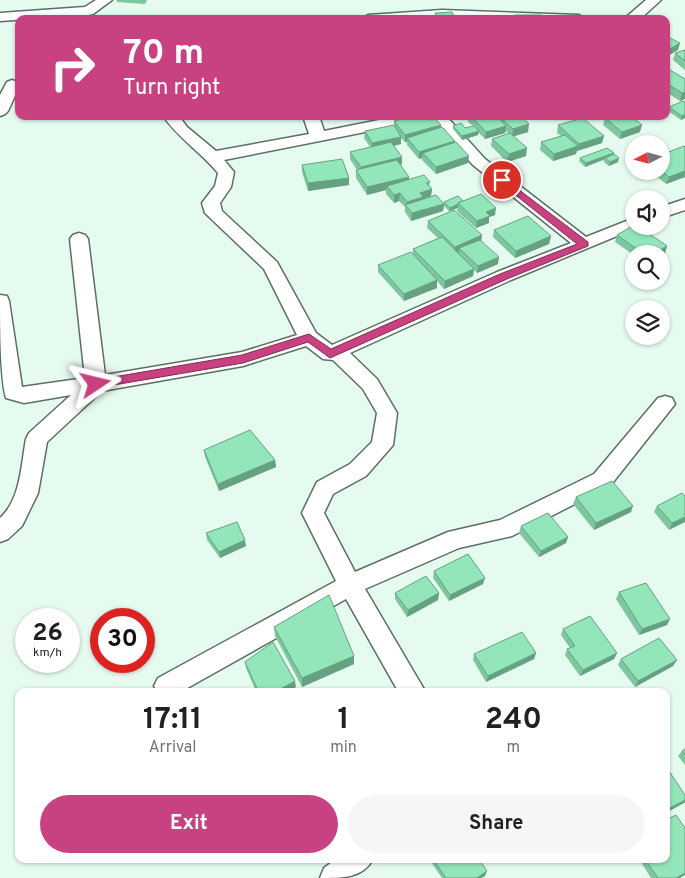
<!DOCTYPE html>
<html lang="en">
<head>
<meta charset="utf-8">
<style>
	body { margin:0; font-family:Overpass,sans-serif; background:#f6f6f6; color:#202124; height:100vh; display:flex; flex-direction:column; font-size:19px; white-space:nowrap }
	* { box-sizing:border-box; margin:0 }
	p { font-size:16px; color:#757577 }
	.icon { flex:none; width:28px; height:28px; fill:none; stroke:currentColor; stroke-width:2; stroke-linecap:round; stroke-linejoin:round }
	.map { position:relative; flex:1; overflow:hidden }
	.side { position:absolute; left:15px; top:688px; width:655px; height:175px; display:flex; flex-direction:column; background:#fff; border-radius:10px; box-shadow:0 1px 4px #0004 }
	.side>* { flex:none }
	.banner { position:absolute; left:15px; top:15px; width:655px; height:105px; border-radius:10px; box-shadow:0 1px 4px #0004; background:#c84282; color:#fff; overflow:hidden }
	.needle { width:32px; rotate:264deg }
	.tools { position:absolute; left:625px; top:135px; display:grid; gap:10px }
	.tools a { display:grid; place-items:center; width:45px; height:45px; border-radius:50%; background:#fff; box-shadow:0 1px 4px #0004; font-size:25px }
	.speed { position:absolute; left:15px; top:608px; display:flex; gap:10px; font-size:25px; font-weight:700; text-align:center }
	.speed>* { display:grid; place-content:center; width:65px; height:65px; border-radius:50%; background:#fff; box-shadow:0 1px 4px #0004; line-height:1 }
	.speed small { font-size:12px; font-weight:400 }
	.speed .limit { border:8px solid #d22; background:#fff; color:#111 }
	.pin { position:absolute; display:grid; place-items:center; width:42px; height:42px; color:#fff; margin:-21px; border:2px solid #fff; border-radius:50%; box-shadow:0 1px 5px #0007 }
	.me { position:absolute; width:55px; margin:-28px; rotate:80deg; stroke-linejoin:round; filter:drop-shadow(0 0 4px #0008) }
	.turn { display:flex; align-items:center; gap:18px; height:105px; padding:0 25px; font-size:22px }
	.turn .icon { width:65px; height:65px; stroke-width:2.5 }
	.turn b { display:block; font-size:35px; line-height:42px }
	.eta { display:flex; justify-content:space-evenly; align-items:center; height:85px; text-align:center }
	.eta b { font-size:30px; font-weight:700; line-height:35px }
	.primary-button { display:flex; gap:10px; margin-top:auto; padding:10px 25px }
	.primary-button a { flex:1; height:58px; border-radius:30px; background:#c84282; color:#fff; font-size:20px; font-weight:700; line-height:58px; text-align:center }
	.primary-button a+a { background:#f6f6f6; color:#202124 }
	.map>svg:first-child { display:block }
</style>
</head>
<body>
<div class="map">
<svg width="685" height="878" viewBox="0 0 685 878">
	<rect width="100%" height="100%" fill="#e6fbef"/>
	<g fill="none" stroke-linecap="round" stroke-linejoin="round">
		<defs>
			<path id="minor" d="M96,0H112L93,14L88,15L0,21V13L85,7Z
				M646,0H661L640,19H624Z
				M442,10L579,15L586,19H361L368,15Z
				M12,80L17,82L19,87L8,111L5,114L0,116V95L7,82Z
				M163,116H179L187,127L216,151L309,134L303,116H319L324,131L399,116H446L485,159L586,237L634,218V226H641L511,280L350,353L377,379L397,413L393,445L366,476L333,494L324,513L355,572L448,532L500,520L594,474L658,398L665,396L672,398L675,404L610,486L512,536L459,548L365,589L425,691H398L346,599L182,691H157L154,686L158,678L336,581L302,513L317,482L350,464L372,442L377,413L363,389L333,360L323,359L306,346L243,366L102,391L47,442L38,493L22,526L8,539L0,542V518C21,499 21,465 26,439L29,433L71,395L24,403L6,398C0,378 0,319 0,295L7,296L9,301L22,387L85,378L70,239L73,235L79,233L85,235L88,239L105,375L242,352L297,335L264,269L205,213L202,203L215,186L218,173C200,151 180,140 163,116ZM431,119L473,165L571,243L497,272L332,345L316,333L277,262L222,211L220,203L231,187L234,172L224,160Z
				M685,199V210L661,218V207Z
				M336,859H373C363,878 343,878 320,878L324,868Z"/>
		</defs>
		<use href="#minor" stroke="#5d6f65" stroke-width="3"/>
		<use href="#minor" fill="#fff" fill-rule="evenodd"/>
	</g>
	<path fill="#7ec69f" d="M117,0H147L145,4L117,2Z
		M685,50V70L673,60L675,53Z
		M666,71L685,79V99L680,101L666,92Z
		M669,107L685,118L681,120L668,111Z
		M468,116H521L528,132L513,136L526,156L507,162L491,146L492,139L509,134L506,131L505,133L485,139L478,132V135L462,140L453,129V126L465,128L473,126L468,122Z
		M605,118L640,132L620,139L603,125Z
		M394,121L441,125V128L455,141V142L468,163L436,174L422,160V158L419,159L407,145V142H405L401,138V144L394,146L402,164L400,165L409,179L430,182L429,187L432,189L431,196L423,199L443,203L444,202L463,201L495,215L489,217V223L476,228L457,211L458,208L449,211L444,206L443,211L411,221L405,212V207L399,201L394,203L386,194V190L367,195L356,178V170H357L350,159V152L370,147L364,138L365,131L394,125Z
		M558,125L602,143L577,151L576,154L553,161L540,150L541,142L561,136L557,133Z
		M685,147V177L666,184L650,171H661Z
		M614,153L613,155L618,162L609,166L604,162V160L585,167L579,161L580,158Z
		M302,165L349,185L308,191L302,172Z
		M428,221L481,240L498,264L477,273L474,270L473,276L444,289L437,281V288L404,301L378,272V265L413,254V249L438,238L427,228Z
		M494,230L551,236L549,244L515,258L493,237Z
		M617,235L667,246L665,253L661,255V254H634V255L615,242Z
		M204,450L275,460L276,467L219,491L205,457Z
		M685,496L669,530L654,512L657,506Z
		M576,497L631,512L594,530L573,504Z
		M521,526L568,537L566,543L539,557L519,533Z
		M206,533L246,546L220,558L207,540Z
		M434,571L483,584L449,601L433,578Z
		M619,592L667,625L639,635L616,599Z
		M395,593H439L438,600L407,617L395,599Z
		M274,627L354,656V664L302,687L275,636Z
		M563,629L617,653L614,659L580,676L565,655L567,649L570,648L561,635Z
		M536,653L534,659L486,682L473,660L474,654Z
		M621,659L673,666L635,687L618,665Z
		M245,662L296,687L288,691H256L246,668Z
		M685,749V765L678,756L682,751Z
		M429,859H479L485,876L481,878H442Z
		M639,859H666L680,878H651Z"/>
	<path fill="#66a182" d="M680,43L678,50L666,57V51Z
		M685,92V99L680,101L682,93Z
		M685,114V118L681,120L682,116Z
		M646,116H653L645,119Z
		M529,124L528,132L512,137L513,129Z
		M441,125L440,133L407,138V142H405V135Z
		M642,125L640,132L620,139L622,132Z
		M506,126L505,133L485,139L486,132Z
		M479,131L478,135L462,140V136Z
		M604,136L602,143L577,151L579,144Z
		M401,137V144L372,150V143Z
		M455,141V148L423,153L422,158L419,159V152Z
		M578,146L576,154L553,161L554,154Z
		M527,148L526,156L507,162L509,154Z
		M614,153L613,156L605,158L604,159L585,167L586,163Z
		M469,156L468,163L436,174V167Z
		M402,157V164L361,175V167Z
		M619,158L618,162L609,166L610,162Z
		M685,171V177L666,184L669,177Z
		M409,177V184L387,186L386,190L367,195V187Z
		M349,178V185L308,191V183Z
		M432,189L431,196L423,199V204L407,207V202L420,193Z
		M400,193L399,201L394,203V195Z
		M444,204L443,211L411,221L412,213Z
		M458,204V208L449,211L450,208Z
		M496,208L495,215L489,217V223L476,228L477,221L486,212Z
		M482,235L481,243L459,248V252L455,254V247Z
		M551,236L549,244L515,258L516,251Z
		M667,246L665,253L661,255V254H654Z
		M499,257L498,264L477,273L478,266Z
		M474,269L473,276L444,289L445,281Z
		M437,280V288L404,301V294Z
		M275,460L276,467L219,491L218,484Z
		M633,506L631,512L594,530L596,523Z
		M685,517V522L669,530L672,523Z
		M568,537L566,543L539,557L541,551Z
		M245,540L246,546L220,558L219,552Z
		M485,578L483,584L449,601L450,595Z
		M439,593L438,600L407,617L408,610Z
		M670,619L667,625L639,635L642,629Z
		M536,653L534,659L486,682L488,676Z
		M617,653L614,659L580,676L583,670Z
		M354,656V664L302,687V678Z
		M677,660L673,666L635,687L638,681Z
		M295,681L296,687L288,691H277Z
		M685,800V802L684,803L666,813V810Z
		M487,871L485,876L481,878H477Z
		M685,873V875L680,878H676Z"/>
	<path fill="#92e6b9" stroke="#66a182" d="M452,12L455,19H438L435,13Z
		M514,15H542L543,19H515Z
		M666,36L680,43L666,51Z
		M685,50V61L675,53Z
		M670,70L685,79V92L682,93L666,83V71Z
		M683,101L685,102V114L682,116L669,107Z
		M413,116H433L441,125L405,135L394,121Z
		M471,116H497L506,126L486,132Z
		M499,116H521L529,124L513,129Z
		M609,116H631L642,125L622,132L605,118Z
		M583,118L604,136L579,144L558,125Z
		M461,123L465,128L474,126L479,131L462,136L453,126Z
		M394,125L401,137L372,143L365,131Z
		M442,127L455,141L419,152L407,138Z
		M510,133L527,148L509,154L492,139Z
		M565,135L578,146L554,154L541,142Z
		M391,142L402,157L361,167L350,152Z
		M456,142L469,156L436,167L423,153Z
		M684,146L685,147V171L669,177L661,171V155Z
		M607,148L614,153L586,163L580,158Z
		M614,154L619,158L610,162L605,158Z
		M342,159L349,178L308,183L302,165Z
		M397,160L409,177L367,187L356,170Z
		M424,175L430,182L426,183L432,189L420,193L423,197L407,202L400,193L394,195L387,186Z
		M481,194L496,208L486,212L490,216L477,221L458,203Z
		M436,195L444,204L412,213L405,205Z
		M458,196L463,201L458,203V204L450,208L444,202Z
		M454,210L482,235L455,247L428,221Z
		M528,216L551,236L516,251L494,230Z
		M634,225V226H638L667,246L654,254H644L617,235Z
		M442,237L474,269L445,281L413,249Z
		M480,240L499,257L478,266L459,248Z
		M411,252L437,280L404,294L378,265Z
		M250,430L275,460L218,484L204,450Z
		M612,481L633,506L596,523L576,497Z
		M682,493L685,496V517L672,523L657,506Z
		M548,513L568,537L541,551L521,526Z
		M237,522L245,540L219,552L206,533Z
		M468,554L485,578L450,595L434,571Z
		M426,576L439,593L408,610L395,593Z
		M646,583L670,619L642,629L619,592Z
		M329,595L354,656L302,678L274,627Z
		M590,616L617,653L583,670L567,649L575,646L563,629Z
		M522,632L536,653L488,676L474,654Z
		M659,638L677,660L638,681L621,659Z
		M273,642L295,681L277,691H258L245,662Z
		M685,749V755L682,751Z
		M667,768L685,795V800L666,810V769Z
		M676,815L685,828V873L676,878H658L645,859H666V820Z
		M433,859H479L487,871L477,878H446Z"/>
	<path fill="#c84282" stroke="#822b54" d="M502,177L588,242V246L507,279L330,358L308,342L243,363L96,388L91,384L96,380L242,355L309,334L331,349L500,274L577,244L498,181V178Z"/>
</svg>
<div class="tools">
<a><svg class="needle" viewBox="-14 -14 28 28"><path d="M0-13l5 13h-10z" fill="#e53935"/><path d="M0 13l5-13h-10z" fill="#757577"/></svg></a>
<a><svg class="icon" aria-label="sound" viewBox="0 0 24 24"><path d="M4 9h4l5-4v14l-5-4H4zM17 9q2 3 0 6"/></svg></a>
<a><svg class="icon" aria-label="search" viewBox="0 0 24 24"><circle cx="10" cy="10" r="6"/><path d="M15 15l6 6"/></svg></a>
<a><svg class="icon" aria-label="layers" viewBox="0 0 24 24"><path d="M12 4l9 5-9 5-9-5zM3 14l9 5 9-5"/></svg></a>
</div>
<div class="speed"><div>26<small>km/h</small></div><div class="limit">30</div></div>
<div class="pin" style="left:502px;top:180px;background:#d93025"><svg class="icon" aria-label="arrive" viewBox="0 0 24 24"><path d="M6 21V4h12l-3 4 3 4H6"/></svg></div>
<svg class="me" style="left:96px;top:384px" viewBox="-20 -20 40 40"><path d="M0-17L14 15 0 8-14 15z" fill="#c84282" stroke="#fff" stroke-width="4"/></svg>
<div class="banner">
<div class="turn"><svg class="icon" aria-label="right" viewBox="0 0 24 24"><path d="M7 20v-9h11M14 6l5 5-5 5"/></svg><div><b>70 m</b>Turn right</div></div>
</div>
<section class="side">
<div class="eta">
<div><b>17:11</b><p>Arrival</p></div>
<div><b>1</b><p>min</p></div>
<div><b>240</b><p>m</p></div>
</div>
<div class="primary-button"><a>Exit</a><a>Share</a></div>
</section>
</div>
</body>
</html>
